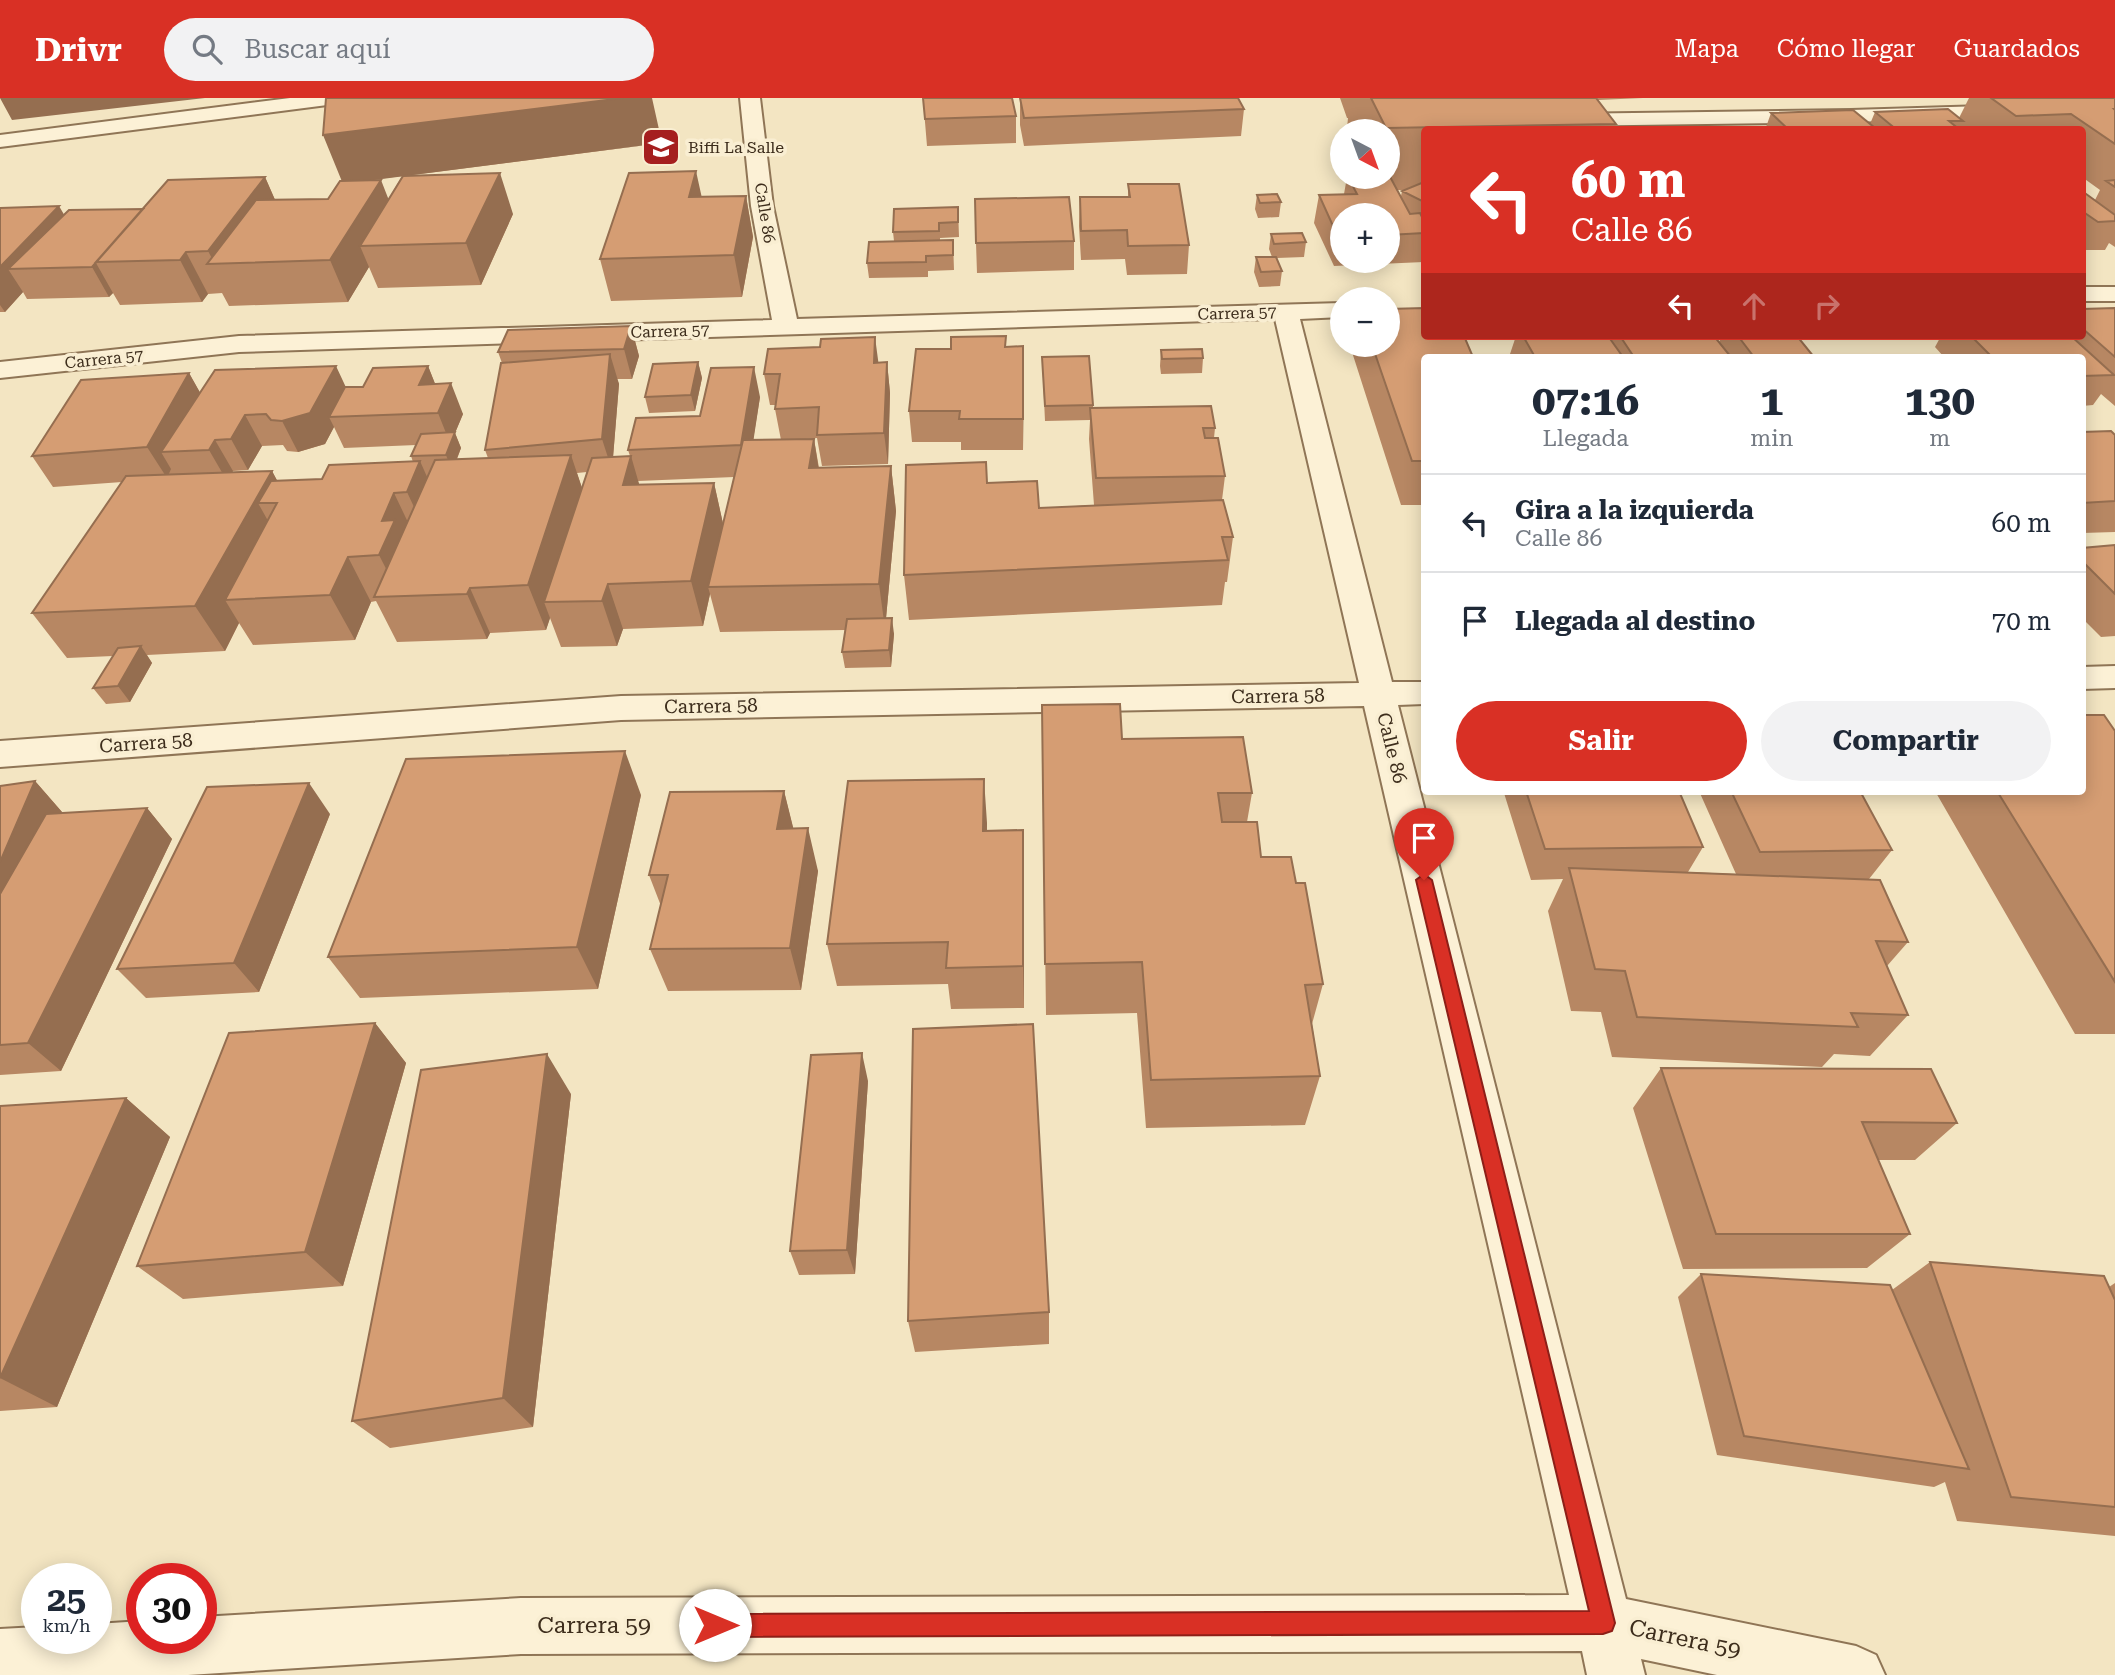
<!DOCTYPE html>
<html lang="es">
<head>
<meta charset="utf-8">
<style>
	body { margin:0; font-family:"Roboto Serif",serif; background:#f2f2f3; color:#1f2937; height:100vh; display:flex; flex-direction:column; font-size:26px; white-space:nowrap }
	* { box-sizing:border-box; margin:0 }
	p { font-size:23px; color:#747a83 }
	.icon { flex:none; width:38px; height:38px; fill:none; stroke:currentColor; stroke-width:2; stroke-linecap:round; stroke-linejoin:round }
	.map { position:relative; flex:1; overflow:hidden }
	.sheet { position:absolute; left:1421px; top:256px; width:665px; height:441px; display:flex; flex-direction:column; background:#fff; border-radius:7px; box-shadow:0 4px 18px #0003 }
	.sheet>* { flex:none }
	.hud { position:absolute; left:1421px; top:28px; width:665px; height:214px; border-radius:7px; box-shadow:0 4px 18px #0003; background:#d93025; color:#fff; overflow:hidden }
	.needle { width:46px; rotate:139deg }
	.buttons { position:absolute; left:1330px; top:21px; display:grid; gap:14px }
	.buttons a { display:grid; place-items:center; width:70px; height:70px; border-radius:50%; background:#fff; box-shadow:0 4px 18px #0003; font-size:35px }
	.speed { position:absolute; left:21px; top:1465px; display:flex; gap:14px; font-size:35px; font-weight:700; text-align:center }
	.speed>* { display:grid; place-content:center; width:91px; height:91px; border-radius:50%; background:#fff; box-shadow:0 4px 18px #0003; line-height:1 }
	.speed small { font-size:18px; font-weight:400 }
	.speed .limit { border:10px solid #d22; background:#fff; color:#111 }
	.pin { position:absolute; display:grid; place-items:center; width:60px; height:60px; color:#fff; margin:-72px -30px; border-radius:50% 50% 50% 0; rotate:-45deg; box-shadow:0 0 7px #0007 }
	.pin .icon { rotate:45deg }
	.me { position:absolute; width:77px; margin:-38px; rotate:90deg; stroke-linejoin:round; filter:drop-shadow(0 0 5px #0008) }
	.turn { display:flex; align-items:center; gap:24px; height:147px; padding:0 35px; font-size:32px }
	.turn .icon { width:91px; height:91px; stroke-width:2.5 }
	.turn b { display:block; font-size:49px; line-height:60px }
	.lanes { display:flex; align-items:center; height:66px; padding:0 35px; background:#0003; justify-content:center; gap:35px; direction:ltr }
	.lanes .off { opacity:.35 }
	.eta { display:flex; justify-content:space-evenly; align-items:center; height:119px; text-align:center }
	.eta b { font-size:42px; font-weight:700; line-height:49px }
	.button { display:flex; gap:14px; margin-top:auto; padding:14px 35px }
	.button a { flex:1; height:80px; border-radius:42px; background:#d93025; color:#fff; font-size:28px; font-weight:700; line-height:80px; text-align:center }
	.button a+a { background:#f2f2f3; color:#1f2937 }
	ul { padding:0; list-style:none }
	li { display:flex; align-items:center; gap:21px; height:98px; padding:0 35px; border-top:2px solid #e0e1e3 }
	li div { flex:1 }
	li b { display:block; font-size:26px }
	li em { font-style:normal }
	header { display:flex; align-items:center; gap:42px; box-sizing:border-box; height:98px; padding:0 35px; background:#d93025; color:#fff }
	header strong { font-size:33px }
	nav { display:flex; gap:38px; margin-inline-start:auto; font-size:24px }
	.search { width:490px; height:63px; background:#f2f2f3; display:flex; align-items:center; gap:18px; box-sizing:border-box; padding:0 24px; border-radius:38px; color:#747a83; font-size:26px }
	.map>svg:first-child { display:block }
</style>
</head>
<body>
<header>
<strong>Drivr</strong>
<div class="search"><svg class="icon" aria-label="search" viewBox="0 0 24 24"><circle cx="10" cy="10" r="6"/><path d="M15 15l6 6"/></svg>Buscar aquí</div>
<nav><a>Mapa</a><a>Cómo llegar</a><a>Guardados</a></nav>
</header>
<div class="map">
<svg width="2115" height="1577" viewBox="0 0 2115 1577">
	<rect width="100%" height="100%" fill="#f3e5c2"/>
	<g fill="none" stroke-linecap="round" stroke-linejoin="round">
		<defs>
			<path id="minor" d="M290,0H345L335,6L0,49V37Z
				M740,0H760L773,108L797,221L1342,205V219L1300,221L1392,584H1424V606L1398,607L1626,1501L1856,1548L1876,1557L1885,1577H1717L1641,1561L1645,1577H1587L1582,1553L521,1556L188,1577H0V1531L37,1529V1540H96V1526L142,1523V1540H201V1519L521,1500L1569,1497L1364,608L621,622L0,669V643L621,598L1359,585L1275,221L239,254L0,280V264L239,238L772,222L751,108Z
				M1458,0H1478L1487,17L1851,12L2115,4V16L1851,24L1481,29L1474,27Z
				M2082,189H2115V203H2082Z
				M2115,568V590L2082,591V569Z"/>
		</defs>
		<use href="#minor" stroke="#8f7556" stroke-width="4"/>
		<use href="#minor" fill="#fcf1d6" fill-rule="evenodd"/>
	</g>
	<path fill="#b78763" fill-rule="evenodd" d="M923,0L1016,18V45L927,48Z
		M1020,0L1244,11L1241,38L1024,48L1020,27Z
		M1340,0H1643L1598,2L1616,26L1615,32H1424V164L1334,168L1314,125L1319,97L1344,96L1347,79H1388V33H1348L1347,30L1348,20H1347ZM1397,92H1405L1402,93L1401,98ZM1342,117H1388V163H1342Z
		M1969,0H2115V149L2109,145L2105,152H2082V93L2095,102L2100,92L2082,79V32H1962L1960,29L1959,31L1960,32H1765L1771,15L1870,26L1875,14L1959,20Z
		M662,45L404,78L513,116L481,187L378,190L369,169L348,204L229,208L222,195L208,196L202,204L120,207L113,195L109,199L27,201L23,194L5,214H0V110L64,117L143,111L265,79L275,102L328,101L340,83ZM402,78L388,102L370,82Z
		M1128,86L1189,147L1187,176L1127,177L1125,161L1081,162L1079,128L1080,99H1128Z
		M1257,97L1281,104L1279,119L1258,120L1255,111Z
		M746,98L753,139L742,199L611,203L600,161L701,99Z
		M958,109L959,139L940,140V142H953L954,172L928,173V179L869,180L867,165L894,143L893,134Z
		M1271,136L1306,144L1304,159L1277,160L1282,173L1280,188L1259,189L1254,174L1256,159H1272L1269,151Z
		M1074,143V172L977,175L976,145Z
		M2115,210V308L2101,296L2093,307L2082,308V259H1944L1935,249L1941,238H2082V211Z
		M631,228L639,258L632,281H617L619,286L613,359L630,358L628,352L700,318L760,299L753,342H781L775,311L776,307H770L764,276L887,264L890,295L888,366L822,368L817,340L790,342L814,341L819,370L891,368L896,413L886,520L894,536L891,569L845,570L842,554L845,532L720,534L710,496L703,528L623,531L617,548L561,549L550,520L546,532L490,535L487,541L397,544L376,503L371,504L355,542L253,547L239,525L225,553L147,557L152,565L130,604L106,606L93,590L113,558L67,560L32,515L122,384L53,389L32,358L189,275L200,295L363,289L428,268L435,286L463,316L455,335L461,350L457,361L488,360L485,352L502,265L498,254ZM334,329L344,350L416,347L411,358L413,364L322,381L277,383L272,373L232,374L233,373L248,372L262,348L283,347L287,353L298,354L325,346ZM587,374L582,390L577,375ZM734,379L723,426L714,385L639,387L638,383Z
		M1516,238H1608L1610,240L1611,238H1714L1719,244L1722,238H1797L1814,259H1509Z
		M1353,247H1388L1424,259V407H1401L1352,254Z
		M1023,248V352H961V344H912L909,313L951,251Z
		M1161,252L1203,260L1202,275L1161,276L1160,268Z
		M1042,259L1093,307V310L1215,330L1214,340L1225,378L1222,402L1233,439L1227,484H1225L1222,507L909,522L904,477L987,385L1039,410L1094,407L1089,341L1090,322L1045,323Z
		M698,264L702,280L695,313L649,315L645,299Z
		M2082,334L2115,337V434L2082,435Z
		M2115,447V538L2101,539L2082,520V450Z
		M1042,607L1252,695L1247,724L1261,759L1296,785L1323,886L1312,926L1320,978L1305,1027L1146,1030L1137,915L1046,917Z
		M2115,633V936H2075L1935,693H2082Z
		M35,683L62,714V715L147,710L172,741L61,973L0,977V688Z
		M784,693L793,730L818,773L801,892L668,893L650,851L661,808L649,777Z
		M1504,693H1679L1703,749L1688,774L1736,776L1699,693H1860L1892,752L1869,781L1908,844L1887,868L1908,917L1870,958L1834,956L1822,969L1612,959L1601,914L1571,913L1548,813L1563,781L1531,782L1504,695Z
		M641,697L598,891L360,900L328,859Z
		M330,716L259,894L146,900L117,871Z
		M987,725V733L1023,732L1024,776V910L951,911L948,886L837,888L827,846Z
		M375,925L406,965L343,1188L183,1201L137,1168Z
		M1661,970L1957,1025L1915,1062H1878L1910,1136L1867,1170L1683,1171L1633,1010Z
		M868,983L855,1176L799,1177L790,1153Z
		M571,996L533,1329L390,1350L352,1323Z
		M126,1000L170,1039L57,1309L0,1313V1008Z
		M1930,1164L2109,1189L2115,1185V1438L1957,1423L1945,1384L1934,1389L1717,1357L1678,1199L1701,1176L1892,1192Z
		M1049,1214V1246L915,1254L908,1223Z"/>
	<path fill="#956e50" d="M0,0H205L12,22Z
		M623,0H652L662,45L343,86L323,37Z
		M696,73L705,114L689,99Z
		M500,75L513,116L481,187L466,145Z
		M265,79L283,120L215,166L208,153Z
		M381,82L397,123L360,148L369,169L348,204L330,162Z
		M746,98L753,139L742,199L734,157Z
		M59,108L76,137L8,171L23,194L5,214L0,207V169Z
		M186,154L208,196L202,204L180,162Z
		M96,165L113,195L109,199L92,169Z
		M631,228L639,258L632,281L624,251Z
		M875,239L879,269L874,265Z
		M1023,248L1024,279L1023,352Z
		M610,256L619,286L612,372L602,341Z
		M698,264L702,280L695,313L691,297Z
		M887,264L890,295L888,366L884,335Z
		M336,268L350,298L329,319L334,329L325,346L298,354L282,323Z
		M428,268L440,298L419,287Z
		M754,269L760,299L748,378L741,347Z
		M189,275L206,305L161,354L171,371L167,380L147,349Z
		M451,285L463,316L455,335L461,350L452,373L446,357L450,345L438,315Z
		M245,317L262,348L248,372L231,341Z
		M814,341L821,386L809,370Z
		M215,342L233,373L227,383L209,352Z
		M571,357L586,402L544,504L550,520L546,532L528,487Z
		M631,358L644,403L623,387Z
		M420,363L440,408L428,439L407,394Z
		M891,368L896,413L885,531L879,486Z
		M272,373L296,417L277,405H258L281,446L225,502L239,525L225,553L195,508Z
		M714,385L724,430L708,489L710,496L703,528L691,483Z
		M394,395L415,439L400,498L379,457L382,423Z
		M348,459L371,504L355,542L330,497Z
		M608,486L623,531L617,548L602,503Z
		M470,490L490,535L487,541L467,496Z
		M892,520L894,536L891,569L889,552Z
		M141,548L152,565L130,604L118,588Z
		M625,653L641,697L598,891L577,849Z
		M984,681L987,725L986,777L983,733Z
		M35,683L62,714L13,837L0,846V764Z
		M309,685L330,716L259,894L234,865Z
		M784,693L795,737L777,731Z
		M147,710L172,741L61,973L28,945Z
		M808,730L818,773L801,892L790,850Z
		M1023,732L1024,776V910L1023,868Z
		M375,925L406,965L343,1188L305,1154Z
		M862,955L868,983L855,1176L847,1152Z
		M547,956L571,996L533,1329L503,1300Z
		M126,1000L170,1039L57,1309L0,1280Z"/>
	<path fill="#d59d73" stroke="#956e50" stroke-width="2" d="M326,0H623L323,37Z
		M923,0H1012L1016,18L925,21Z
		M1020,0H1238L1244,11L1024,20Z
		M1371,0H1596L1616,26L1386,30Z
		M1991,0H2115V11H2114L2115,12V46L2071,16L2016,18Z
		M1948,11L1963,23H1949L1960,32H1897L1875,14Z
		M1853,12L1875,30L1849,32H1789L1771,15Z
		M696,73L689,99L746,98L734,157L600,161L629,75Z
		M500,75L466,145L360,148L403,78Z
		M1388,75L1410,116L1420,115L1424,123V135L1388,137V117H1342V138L1338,139L1319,97L1357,96L1348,79H1388Z
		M265,79L208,153L186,154L180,162L96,164L168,82Z
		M381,82L330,162L207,166L256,102L328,101L340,83Z
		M2115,82V89L2106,83Z
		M1424,84V104L1402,93Z
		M1128,86H1179L1189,147L1128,148L1127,132L1081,133L1080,99H1130Z
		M2082,93L2115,117V123L2098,124L2082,113Z
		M1277,96L1281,104L1260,105L1257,97Z
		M1069,99L1074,143L976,145L975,101Z
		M59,108L0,169V110Z
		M958,109V124L939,125V133L893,134L894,111Z
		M143,111L92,169L8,171L69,112Z
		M1302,135L1306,144L1274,146L1271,136Z
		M953,142V157L926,158V164L867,165L869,144Z
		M1256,159H1276L1282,173L1261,174Z
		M1424,210V238H1464L1473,259H1424V363H1412L1372,247H1388V211Z
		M2115,210V259L2082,230V211Z
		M631,228L624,251L498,254L508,232Z
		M1006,238L1005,249L1023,248V321H959L960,313H909L916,251H951V239Z
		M1523,238H1608L1623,259H1535Z
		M1620,238H1714L1731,259H1634Z
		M1738,238H1797L1814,259H1754Z
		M1971,238H2071L2114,277L2082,278V259H1992Z
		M875,239L874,265L887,264L884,335L817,337L819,309L775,311L780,276H764L768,251L820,249L821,241Z
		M1202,251L1203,260L1162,261L1161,252Z
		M610,256L602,341L485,352L501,265Z
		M1089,258L1093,307L1045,308L1042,259Z
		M698,264L691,297L645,299L653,266Z
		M336,268L310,315L282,323L271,322L266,316L245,317L231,341L215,342L209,352L161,354L215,272Z
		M428,268L419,287L451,285L438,315L329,319L345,289H363L373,270Z
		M754,269L741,347L628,352L636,320L700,318L711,270Z
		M189,275L147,349L32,358L81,282Z
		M1211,308L1215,330H1203L1205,340H1218L1225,378L1096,380L1090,310Z
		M2111,333L2115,337V403L2082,405V334Z
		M455,334L446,357L411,358L421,336Z
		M814,341L809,370L891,368L879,486L708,489L743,342Z
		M571,357L528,487L470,490L467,496L374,499L435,362Z
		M631,358L623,387L714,385L691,483L608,486L602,503L544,504L592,360Z
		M420,363L407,394L394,395L382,423L395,422L379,457L348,459L330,497L225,502L277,405H258L271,383L322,381L329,367Z
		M986,364L987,385L1037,383L1039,410L1223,402L1233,439H1222L1228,462L904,477L906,367Z
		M272,373L195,508L32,515L126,378Z
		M2115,447V496L2082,463V450Z
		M892,520L889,552L842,554L847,521Z
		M141,548L118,588L93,590L118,550Z
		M1120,606L1122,641L1243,639L1252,695H1218L1222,724H1257L1261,759H1291L1296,785H1305L1323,886L1305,887L1320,978L1151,982L1142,864L1045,866L1042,607Z
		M2082,617H2104L2115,633V884L1997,693H2082Z
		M625,653L577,849L328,859L406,661Z
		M984,681L983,733L1023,732V868L946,870L948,844L827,846L848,683Z
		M35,683L0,764V688Z
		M309,685L234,865L117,871L207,689Z
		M784,693L777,731L808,730L790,850L650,851L668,777H649L670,694Z
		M1526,693H1679L1703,749L1545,751Z
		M1731,693H1860L1892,752L1760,754Z
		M147,710L28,945L0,947V796L46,716Z
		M1569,770L1880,782L1908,844L1876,843L1908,917L1851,915L1858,929L1637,919L1625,873L1595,871Z
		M375,925L305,1154L137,1168L229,935Z
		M1033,926L1049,1214L908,1223L913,931Z
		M862,955L847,1152L790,1153L811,957Z
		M547,956L503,1300L352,1323L421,972Z
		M1661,970L1931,971L1957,1025L1862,1024L1910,1136H1716Z
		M126,1000L0,1280V1008Z
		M1930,1164L2104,1178L2115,1202V1409L2011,1399Z
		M1701,1176L1890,1187L1969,1371L1744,1338Z"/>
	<path fill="#d93025" stroke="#8d1f18" stroke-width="2" d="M1424,776L1432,782L1615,1525L1612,1533L1603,1536L715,1539L707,1535L704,1527L707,1519L715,1516L1589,1513L1416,782Z"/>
	<defs>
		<symbol id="school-square" viewBox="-11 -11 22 22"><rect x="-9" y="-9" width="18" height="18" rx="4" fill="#a51f1f" stroke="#f9eed2"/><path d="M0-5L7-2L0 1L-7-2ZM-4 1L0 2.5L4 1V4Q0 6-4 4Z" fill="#fff"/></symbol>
	</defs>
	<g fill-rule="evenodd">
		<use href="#school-square" x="639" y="27" width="44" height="44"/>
	</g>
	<g text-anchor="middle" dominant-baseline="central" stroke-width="7" stroke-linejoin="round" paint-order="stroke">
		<g font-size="16" fill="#3d2d1c" stroke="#f9eed2" text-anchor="start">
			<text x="688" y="49">Biffi La Salle</text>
		</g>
		<g font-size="16" fill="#3d2d1c" stroke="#f9eed2">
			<text transform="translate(765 115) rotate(81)">Calle 86</text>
			<text transform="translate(1237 215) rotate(-2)">Carrera 57</text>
			<text transform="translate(670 233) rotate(-2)">Carrera 57</text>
			<text transform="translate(104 261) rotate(-6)">Carrera 57</text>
		</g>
		<g font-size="19" fill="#3d2d1c" stroke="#f9eed2">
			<text transform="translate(1278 598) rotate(-1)">Carrera 58</text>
			<text transform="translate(711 608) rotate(-1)">Carrera 58</text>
			<text transform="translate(146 645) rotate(-4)">Carrera 58</text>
			<text transform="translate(1392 650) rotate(76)">Calle 86</text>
		</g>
		<g font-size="23" fill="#3d2d1c" stroke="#f9eed2">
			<text x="594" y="1527">Carrera 59</text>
			<text transform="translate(1685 1541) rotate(12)">Carrera 59</text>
		</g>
	</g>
</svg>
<div class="buttons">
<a><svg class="needle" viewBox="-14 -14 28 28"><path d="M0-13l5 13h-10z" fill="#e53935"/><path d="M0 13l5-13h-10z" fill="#747a83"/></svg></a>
<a>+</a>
<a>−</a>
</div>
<div class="speed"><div>25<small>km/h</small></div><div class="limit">30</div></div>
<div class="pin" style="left:1424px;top:782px;background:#d93025"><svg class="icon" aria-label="arrive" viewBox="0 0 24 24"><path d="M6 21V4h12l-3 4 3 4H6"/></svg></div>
<svg class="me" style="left:715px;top:1527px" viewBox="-20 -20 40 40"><circle r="19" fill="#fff"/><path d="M0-13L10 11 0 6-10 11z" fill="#d93025"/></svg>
<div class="hud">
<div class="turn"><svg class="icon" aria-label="left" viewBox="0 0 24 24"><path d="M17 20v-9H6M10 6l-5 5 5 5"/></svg><div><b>60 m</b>Calle 86</div></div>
<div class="lanes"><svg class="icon" aria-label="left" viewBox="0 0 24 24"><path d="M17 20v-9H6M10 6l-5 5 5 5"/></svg><svg class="icon off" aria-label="ahead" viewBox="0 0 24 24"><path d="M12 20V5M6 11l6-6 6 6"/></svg><svg class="icon off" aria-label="right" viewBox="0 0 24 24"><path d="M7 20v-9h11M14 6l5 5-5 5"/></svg></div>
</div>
<section class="sheet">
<div class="eta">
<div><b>07:16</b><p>Llegada</p></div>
<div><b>1</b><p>min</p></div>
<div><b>130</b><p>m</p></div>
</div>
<ul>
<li><svg class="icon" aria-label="left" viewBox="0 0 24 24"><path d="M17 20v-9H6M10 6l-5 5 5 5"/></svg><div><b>Gira a la izquierda</b><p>Calle 86</p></div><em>60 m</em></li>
<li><svg class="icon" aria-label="arrive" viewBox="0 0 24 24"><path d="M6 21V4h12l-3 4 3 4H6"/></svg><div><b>Llegada al destino</b></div><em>70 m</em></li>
</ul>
<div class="button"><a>Salir</a><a>Compartir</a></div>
</section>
</div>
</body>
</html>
